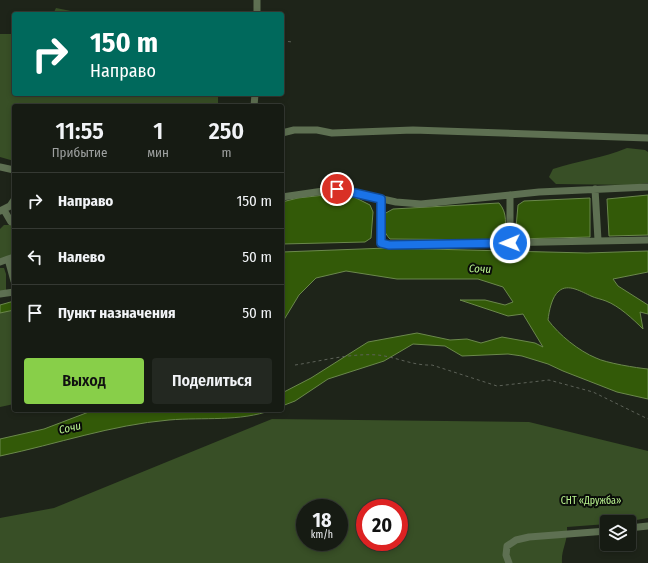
<!DOCTYPE html>
<html lang="ru">
<head>
<meta charset="utf-8">
<style>
	body { margin:0; font-family:"Fira Sans Condensed",sans-serif; background:#232821; color:#f1f3f6; height:100vh; display:flex; flex-direction:column; font-size:15px; white-space:nowrap }
	* { box-sizing:border-box; margin:0 }
	p { font-size:13px; color:#9ea1a0 }
	.icon { flex:none; width:22px; height:22px; fill:none; stroke:currentColor; stroke-width:2; stroke-linecap:round; stroke-linejoin:round }
	.map { position:relative; flex:1; overflow:hidden }
	.side { position:absolute; left:12px; top:104px; width:272px; height:308px; display:flex; flex-direction:column; background:#161b13; border-radius:4px; box-shadow:0 2px 6px #0003,0 0 0 1px #353933 }
	.side>* { flex:none }
	.hud { position:absolute; left:12px; top:12px; width:272px; height:84px; border-radius:4px; box-shadow:0 2px 6px #0003,0 0 0 1px #353933; background:#00695c; color:#fff; overflow:hidden }
	.controls { position:absolute; left:600px; top:515px; display:grid; gap:8px }
	.controls a { display:grid; place-items:center; width:36px; height:36px; border-radius:4px; background:#161b13; box-shadow:0 2px 6px #0003,0 0 0 1px #353933; font-size:20px }
	.speed { position:absolute; left:296px; top:499px; display:flex; gap:8px; font-size:20px; font-weight:700; text-align:center }
	.speed>* { display:grid; place-content:center; width:52px; height:52px; border-radius:50%; background:#161b13; box-shadow:0 2px 6px #0003,0 0 0 1px #353933; line-height:1 }
	.speed small { font-size:10px; font-weight:400 }
	.speed .limit { border:6px solid #d22; background:#fff; color:#111 }
	.pin { position:absolute; display:grid; place-items:center; width:34px; height:34px; color:#fff; margin:-17px; border:2px solid #fff; border-radius:50%; box-shadow:0 1px 4px #0007 }
	.me { position:absolute; width:44px; margin:-22px; rotate:269deg; stroke-linejoin:round; filter:drop-shadow(0 0 3px #0008) }
	.turn { display:flex; align-items:center; gap:14px; height:84px; padding:0 12px; font-size:18px }
	.turn .icon { width:52px; height:52px; stroke-width:2.5 }
	.turn b { display:block; font-size:28px; line-height:34px }
	.eta { display:flex; justify-content:space-evenly; align-items:center; height:68px; text-align:center }
	.eta b { font-size:24px; font-weight:600; line-height:28px }
	.button { display:flex; gap:8px; margin-top:auto; padding:8px 12px }
	.button a { flex:1; height:46px; border-radius:4px; background:#88cf49; color:#111; font-size:16px; font-weight:600; line-height:46px; text-align:center }
	.button a+a { background:#232821; color:#f1f3f6 }
	ul { padding:0; list-style:none }
	li { display:flex; align-items:center; gap:12px; height:56px; padding:0 12px; border-top:1px solid #353933 }
	li div { flex:1 }
	li b { display:block; font-size:15px }
	li em { font-style:normal }
	.map>svg:first-child { display:block }
</style>
</head>
<body>
<div class="map">
<svg width="648" height="563" viewBox="0 0 648 563">
	<rect width="100%" height="100%" fill="#1e2419"/>
	<path fill="#384f26" fill-rule="evenodd" d="M56,8L86,14H53Z
		M0,34H14V94H218V106H14V161L0,157Z
		M627,148L645,150L648,152V183L633,185L556,184L549,177L553,169C577,161 603,158 627,148Z
		M4,225H14V254L0,259V229Z
		M0,268H4L6,274V291L0,292Z
		M14,310V404L0,407V313Z
		M272,419L529,422L648,451V518L625,522H607V524L567,527C568,542 561,549 562,563H0V518L54,508ZM305,508H339V542H305ZM365,508H399V542H365Z"/>
	<path fill="#335a08" stroke="#6b884c" d="M334,194L354,197L370,205L373,212L371,238L365,242L282,244V202L298,198Z
		M648,195V235L609,236L607,199Z
		M590,198V237L515,239L518,205L524,201Z
		M499,203C508,213 505,225 505,238L502,240L390,239C383,232 382,223 384,214L393,209Z
		M387,248L587,253L648,251V272L613,279L618,286L648,305V314L640,312L643,329C633,319 619,306 606,301C601,299 595,298 591,296C582,292 568,283 559,291C552,296 549,311 548,320C559,335 579,351 596,358C606,363 637,368 648,369V399L617,392L563,371L548,364L522,356L508,354L462,356L445,346L413,344L384,361L328,379L295,401L282,406V393L311,378L368,342L417,333L450,340L467,339L481,343L502,337L535,343L543,347L523,314L508,316L460,300H485L505,305L513,302L503,287L478,279H397L346,271L316,278L299,295L282,323V295L284,291L282,292V252Z
		M14,301V310L0,313V305Z
		M94,410H272C239,422 204,417 169,420C111,425 57,444 0,456V439L44,429Z"/>
	<g fill="none" stroke-linecap="round" stroke-linejoin="round">
		<path stroke="#5d6258" stroke-width="1" stroke-dasharray="3 3" stroke-linecap="butt" d="M282,41L293,42
			M295,365C322,361 350,353 378,355C396,357 414,366 432,365L497,386L549,380L593,392L648,419"/>
		<path stroke="#5e7052" stroke-width="7" d="M257,14V0
			M254,106L255,94
			M282,133L294,130H317L332,133L413,130L648,138
			M0,167L14,170
			M595,189L598,240
			M510,195V243
			M282,197L337,189L396,202L421,204L539,192L648,187
			M381,199V243L389,245L648,240
			M4,210L11,222H14
			M0,211L10,206L14,200
			M14,257L8,259L14,281
			M0,262L8,259
			M0,294L14,292
			M629,528L648,526
			M509,563L506,555L507,546L516,540L529,537L607,531"/>
	</g>
	<g fill="none" stroke-linecap="round" stroke-linejoin="round">
		<defs>
			<path id="route" d="M337,189L381,199V243L389,245L510,243"/>
		</defs>
		<use href="#route" stroke="#114b97" stroke-width="10"/>
		<use href="#route" stroke="#1a73e8" stroke-width="7"/>
	</g>
	<g text-anchor="middle" dominant-baseline="central" stroke-width="4" stroke-linejoin="round" paint-order="stroke">
		<g font-size="10" fill="#bbf590" stroke="#090c08">
			<text x="591" y="501">СНТ «Дружба»</text>
		</g>
		<g font-size="11" font-style="italic" fill="#bdf892" stroke="#090c08">
			<text transform="translate(480 269) rotate(2)">Сочи</text>
			<text transform="translate(70 428) rotate(-12)">Сочи</text>
		</g>
	</g>
</svg>
<div class="controls">
<a><svg class="icon" aria-label="layers" viewBox="0 0 24 24"><path d="M12 4l9 5-9 5-9-5zM3 14l9 5 9-5"/></svg></a>
</div>
<div class="speed"><div>18<small>km/h</small></div><div class="limit">20</div></div>
<div class="pin" style="left:337px;top:189px;background:#d93025"><svg class="icon" aria-label="arrive" viewBox="0 0 24 24"><path d="M6 21V4h12l-3 4 3 4H6"/></svg></div>
<svg class="me" style="left:510px;top:243px" viewBox="-20 -20 40 40"><circle r="17" fill="#1a73e8" stroke="#fff" stroke-width="3"/><path d="M0-11L8 9 0 5-8 9z" fill="#fff"/></svg>
<div class="hud">
<div class="turn"><svg class="icon" aria-label="right" viewBox="0 0 24 24"><path d="M7 20v-9h11M14 6l5 5-5 5"/></svg><div><b>150 m</b>Направо</div></div>
</div>
<section class="side">
<div class="eta">
<div><b>11:55</b><p>Прибытие</p></div>
<div><b>1</b><p>мин</p></div>
<div><b>250</b><p>m</p></div>
</div>
<ul>
<li><svg class="icon" aria-label="right" viewBox="0 0 24 24"><path d="M7 20v-9h11M14 6l5 5-5 5"/></svg><div><b>Направо</b></div><em>150 m</em></li>
<li><svg class="icon" aria-label="left" viewBox="0 0 24 24"><path d="M17 20v-9H6M10 6l-5 5 5 5"/></svg><div><b>Налево</b></div><em>50 m</em></li>
<li><svg class="icon" aria-label="arrive" viewBox="0 0 24 24"><path d="M6 21V4h12l-3 4 3 4H6"/></svg><div><b>Пункт назначения</b></div><em>50 m</em></li>
</ul>
<div class="button"><a>Выход</a><a>Поделиться</a></div>
</section>
</div>
</body>
</html>
